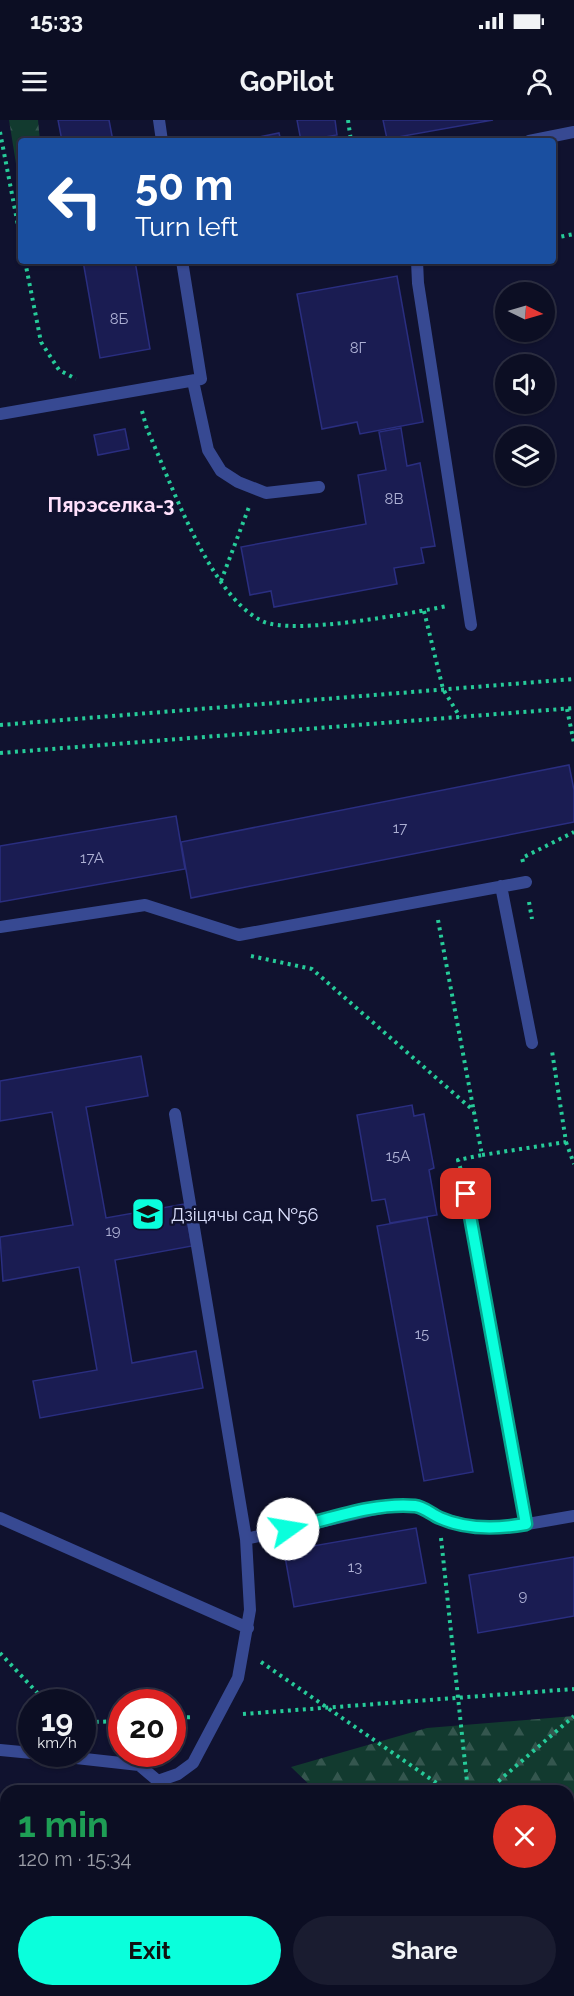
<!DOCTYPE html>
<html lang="en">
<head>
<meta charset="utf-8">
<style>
	body { margin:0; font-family:Raleway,sans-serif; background:#1a1c30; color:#f1f3f6; height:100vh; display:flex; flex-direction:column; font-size:22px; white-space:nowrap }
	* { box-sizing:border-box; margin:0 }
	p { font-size:20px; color:#9a9ca6 }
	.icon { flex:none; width:33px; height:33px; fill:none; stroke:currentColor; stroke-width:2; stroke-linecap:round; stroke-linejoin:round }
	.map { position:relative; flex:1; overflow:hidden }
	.panel { position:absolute; left:0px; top:1665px; width:574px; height:212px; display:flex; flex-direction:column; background:#0c0e23; border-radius:18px 18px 0 0; box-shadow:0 2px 4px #0004,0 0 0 2px #2c2e41 }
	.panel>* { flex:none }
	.top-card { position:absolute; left:18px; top:18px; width:538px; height:126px; border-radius:6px; box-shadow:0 2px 4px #0004,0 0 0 2px #2c2e41; background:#1a4fa0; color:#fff; overflow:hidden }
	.needle { width:39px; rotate:95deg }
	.buttons { position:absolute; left:495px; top:162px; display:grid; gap:12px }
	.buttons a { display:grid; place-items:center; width:60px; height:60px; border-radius:50%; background:#0c0e23; box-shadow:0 2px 4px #0004,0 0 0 2px #2c2e41; font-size:30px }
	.speed { position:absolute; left:18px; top:1569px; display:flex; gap:12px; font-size:30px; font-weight:700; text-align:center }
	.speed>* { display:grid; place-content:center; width:78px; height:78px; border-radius:50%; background:#0c0e23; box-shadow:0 2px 4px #0004,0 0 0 2px #2c2e41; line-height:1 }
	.speed small { font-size:15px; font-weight:400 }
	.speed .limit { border:9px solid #d22; background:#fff; color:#111 }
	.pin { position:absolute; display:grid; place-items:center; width:51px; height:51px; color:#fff; margin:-26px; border-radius:12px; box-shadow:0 3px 9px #0006 }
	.me { position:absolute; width:66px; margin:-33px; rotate:77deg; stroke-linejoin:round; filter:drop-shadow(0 0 4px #0008) }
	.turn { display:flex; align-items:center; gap:21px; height:126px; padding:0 18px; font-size:27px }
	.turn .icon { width:78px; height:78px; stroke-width:2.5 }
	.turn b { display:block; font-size:42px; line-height:51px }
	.round { display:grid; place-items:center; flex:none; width:63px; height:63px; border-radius:32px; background:#1a1c30 }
	.headline { display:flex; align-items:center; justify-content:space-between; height:102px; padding:0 18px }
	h1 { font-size:36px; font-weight:700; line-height:45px; color:#1e9e55 }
	.button { display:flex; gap:12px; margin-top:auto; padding:12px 18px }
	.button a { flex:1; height:69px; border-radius:36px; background:#0affdc; color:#111; font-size:24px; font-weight:700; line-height:69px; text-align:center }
	.button a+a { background:#1a1c30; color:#f1f3f6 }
	.status { display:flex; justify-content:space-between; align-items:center; height:42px; padding:0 30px; background:#0c0e23; direction:ltr }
	.status svg { height:16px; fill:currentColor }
	header { display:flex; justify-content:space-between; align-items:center; height:78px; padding:0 18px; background:#0c0e23; font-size:27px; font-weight:700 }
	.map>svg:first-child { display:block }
</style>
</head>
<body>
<div class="status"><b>15:33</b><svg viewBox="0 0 49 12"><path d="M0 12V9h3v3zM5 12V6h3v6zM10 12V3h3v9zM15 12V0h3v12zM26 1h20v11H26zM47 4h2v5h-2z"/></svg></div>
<header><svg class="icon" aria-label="menu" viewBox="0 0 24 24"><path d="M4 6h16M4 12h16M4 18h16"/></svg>GoPilot<svg class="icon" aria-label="person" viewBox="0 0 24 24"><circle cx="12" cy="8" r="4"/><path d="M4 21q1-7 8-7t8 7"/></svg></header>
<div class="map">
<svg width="574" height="1876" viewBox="0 0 574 1876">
	<defs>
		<pattern id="forest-firs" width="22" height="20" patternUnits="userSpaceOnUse" patternTransform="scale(1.5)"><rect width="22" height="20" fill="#123a2f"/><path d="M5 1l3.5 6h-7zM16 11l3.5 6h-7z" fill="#34564e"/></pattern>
	</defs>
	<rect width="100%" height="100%" fill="#10122f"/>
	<path fill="url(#forest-firs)" d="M9,0H38L40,21H21V75Z
		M574,1596V1690H569L568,1671H316L291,1647L427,1608Z"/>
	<path fill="#1a1c52" stroke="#2a2e80" stroke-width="1.5" d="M58,0H109L113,21H62Z
		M297,0H335L337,15L301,21Z
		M383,0H493L387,19Z
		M279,13L281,21H244V20Z
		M83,141H135L150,229L100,238Z
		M397,156L423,302L360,314L357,302L322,309L297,174Z
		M401,308L407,346L420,343L435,426L421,428L424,443L394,448L397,464L274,487L271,471L250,475L241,427L366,404L358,355L386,350L379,312Z
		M125,309L129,329L98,335L94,315Z
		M569,645L574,670V702L191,778L181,722Z
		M176,696L185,749L0,782V726Z
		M141,936L148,976L86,987L106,1098L184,1084L192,1126L115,1140L132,1243L196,1231L203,1268L40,1298L33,1261L97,1250L79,1147L3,1161L0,1117L73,1105L52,992L0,1001V961Z
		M412,985L414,996L424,994L434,1048L429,1050L437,1095L390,1103L385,1079L372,1081L357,995Z
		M427,1097L473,1352L424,1361L377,1106Z
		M416,1408L426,1463L294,1487L284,1431Z
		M574,1437V1496L478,1513L469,1455Z
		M2,1785H6V1836L0,1835Z"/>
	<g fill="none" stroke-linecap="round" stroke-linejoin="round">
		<path stroke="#26cb99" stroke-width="4" stroke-dasharray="3 4.5" stroke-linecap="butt" d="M348,0L351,21
			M0,12L21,121
			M554,118L574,114
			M25,141L41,222L59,250L76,259
			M142,291L147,309C171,362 209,475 262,501C292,516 412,493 447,486
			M221,461L249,387
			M424,491L443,569L460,597
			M567,589L574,623
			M0,605L574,559
			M0,633L574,588
			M523,742L522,738L574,712
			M529,782L532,799
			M438,800L482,1035L458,1040L462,1054
			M251,836L312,849L474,991
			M566,1022L574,1044
			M482,1035L566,1022L552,931
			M441,1418L468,1671
			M0,1533L46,1582
			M261,1542L448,1671
			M243,1594L574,1569
			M172,1598L193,1597
			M82,1608L95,1602L122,1601
			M487,1671L574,1596
			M568,1788L574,1787
			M167,1872L177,1876
			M554,1874L574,1873
			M282,1876L287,1870"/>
		<path stroke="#374992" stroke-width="12" d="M159,0L162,21
			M529,21L574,12
			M417,141L418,163L471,505
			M193,261L208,330L221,351L238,362L266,373L319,367
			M0,294L201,259L182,141
			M501,766L532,923
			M0,807L145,785L239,815L526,762
			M466,1074L526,1404
			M0,1398L248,1508
			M246,1419L394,1385L419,1386L440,1398L477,1408H504L574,1396
			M158,1661L178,1654L193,1643L238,1558L250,1490L246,1419L175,994
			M532,1876V1870"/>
		<path stroke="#374992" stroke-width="12" d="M146,1876L147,1870"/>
		<path stroke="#374992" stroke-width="12" d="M0,1630L32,1633
			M40,1634L139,1645L158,1661L161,1671
			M568,1719H574"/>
	</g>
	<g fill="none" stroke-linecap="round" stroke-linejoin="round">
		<defs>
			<path id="route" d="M288,1409C328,1400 374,1382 415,1386C424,1387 431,1394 440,1398C467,1410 497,1409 526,1404L466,1074"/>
		</defs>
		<use href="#route" stroke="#06a68f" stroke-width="15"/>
		<use href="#route" stroke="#0affdc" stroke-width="10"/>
	</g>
	<defs>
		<symbol id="school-square" viewBox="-11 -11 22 22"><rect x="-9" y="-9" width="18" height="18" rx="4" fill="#0affdc" stroke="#10122f"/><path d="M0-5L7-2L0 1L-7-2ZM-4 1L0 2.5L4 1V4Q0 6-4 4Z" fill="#111"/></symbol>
	</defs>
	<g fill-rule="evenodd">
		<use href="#school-square" x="129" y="1075" width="38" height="38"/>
	</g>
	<g text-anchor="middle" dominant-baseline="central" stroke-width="5" stroke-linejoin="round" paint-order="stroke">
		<g font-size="15" fill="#adb0d4">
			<text x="119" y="199">8Б</text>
			<text x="358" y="228">8Г</text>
			<text x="394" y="379">8В</text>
			<text x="400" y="708">17</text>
			<text x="92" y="738">17А</text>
			<text x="398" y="1036">15А</text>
			<text x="113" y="1111">19</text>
			<text x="422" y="1214">15</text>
			<text x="355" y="1447">13</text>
			<text x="523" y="1476">9</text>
		</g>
		<g font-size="18" fill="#dee2ff" stroke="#10122f" text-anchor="start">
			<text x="171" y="1094">Дзіцячы сад №56</text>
		</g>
		<g font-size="20" font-weight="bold" fill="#ffe0fb" stroke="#10122f">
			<text x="111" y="385">Пярэселка-3</text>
		</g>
	</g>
</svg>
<div class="buttons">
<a><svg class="needle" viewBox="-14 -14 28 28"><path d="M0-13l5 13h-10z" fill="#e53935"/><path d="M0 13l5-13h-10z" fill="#9a9ca6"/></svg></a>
<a><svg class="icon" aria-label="sound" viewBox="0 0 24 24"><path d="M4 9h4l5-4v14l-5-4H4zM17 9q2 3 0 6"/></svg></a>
<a><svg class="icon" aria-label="layers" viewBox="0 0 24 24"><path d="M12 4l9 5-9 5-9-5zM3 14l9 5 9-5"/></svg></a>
</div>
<div class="speed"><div>19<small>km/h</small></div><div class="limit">20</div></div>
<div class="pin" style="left:466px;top:1074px;background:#d93025"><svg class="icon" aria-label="arrive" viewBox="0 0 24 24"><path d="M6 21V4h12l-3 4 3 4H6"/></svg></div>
<svg class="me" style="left:288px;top:1409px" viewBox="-20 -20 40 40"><circle r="19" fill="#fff"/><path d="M0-13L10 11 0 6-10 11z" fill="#0affdc"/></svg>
<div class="top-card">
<div class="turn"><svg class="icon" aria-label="left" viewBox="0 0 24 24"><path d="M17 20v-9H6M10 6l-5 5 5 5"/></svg><div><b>50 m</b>Turn left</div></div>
</div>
<section class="panel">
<div class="headline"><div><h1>1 min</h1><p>120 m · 15:34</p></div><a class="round" style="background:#d93025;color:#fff"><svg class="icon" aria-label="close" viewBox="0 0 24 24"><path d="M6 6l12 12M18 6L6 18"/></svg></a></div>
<div class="button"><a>Exit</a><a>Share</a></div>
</section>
</div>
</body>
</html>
